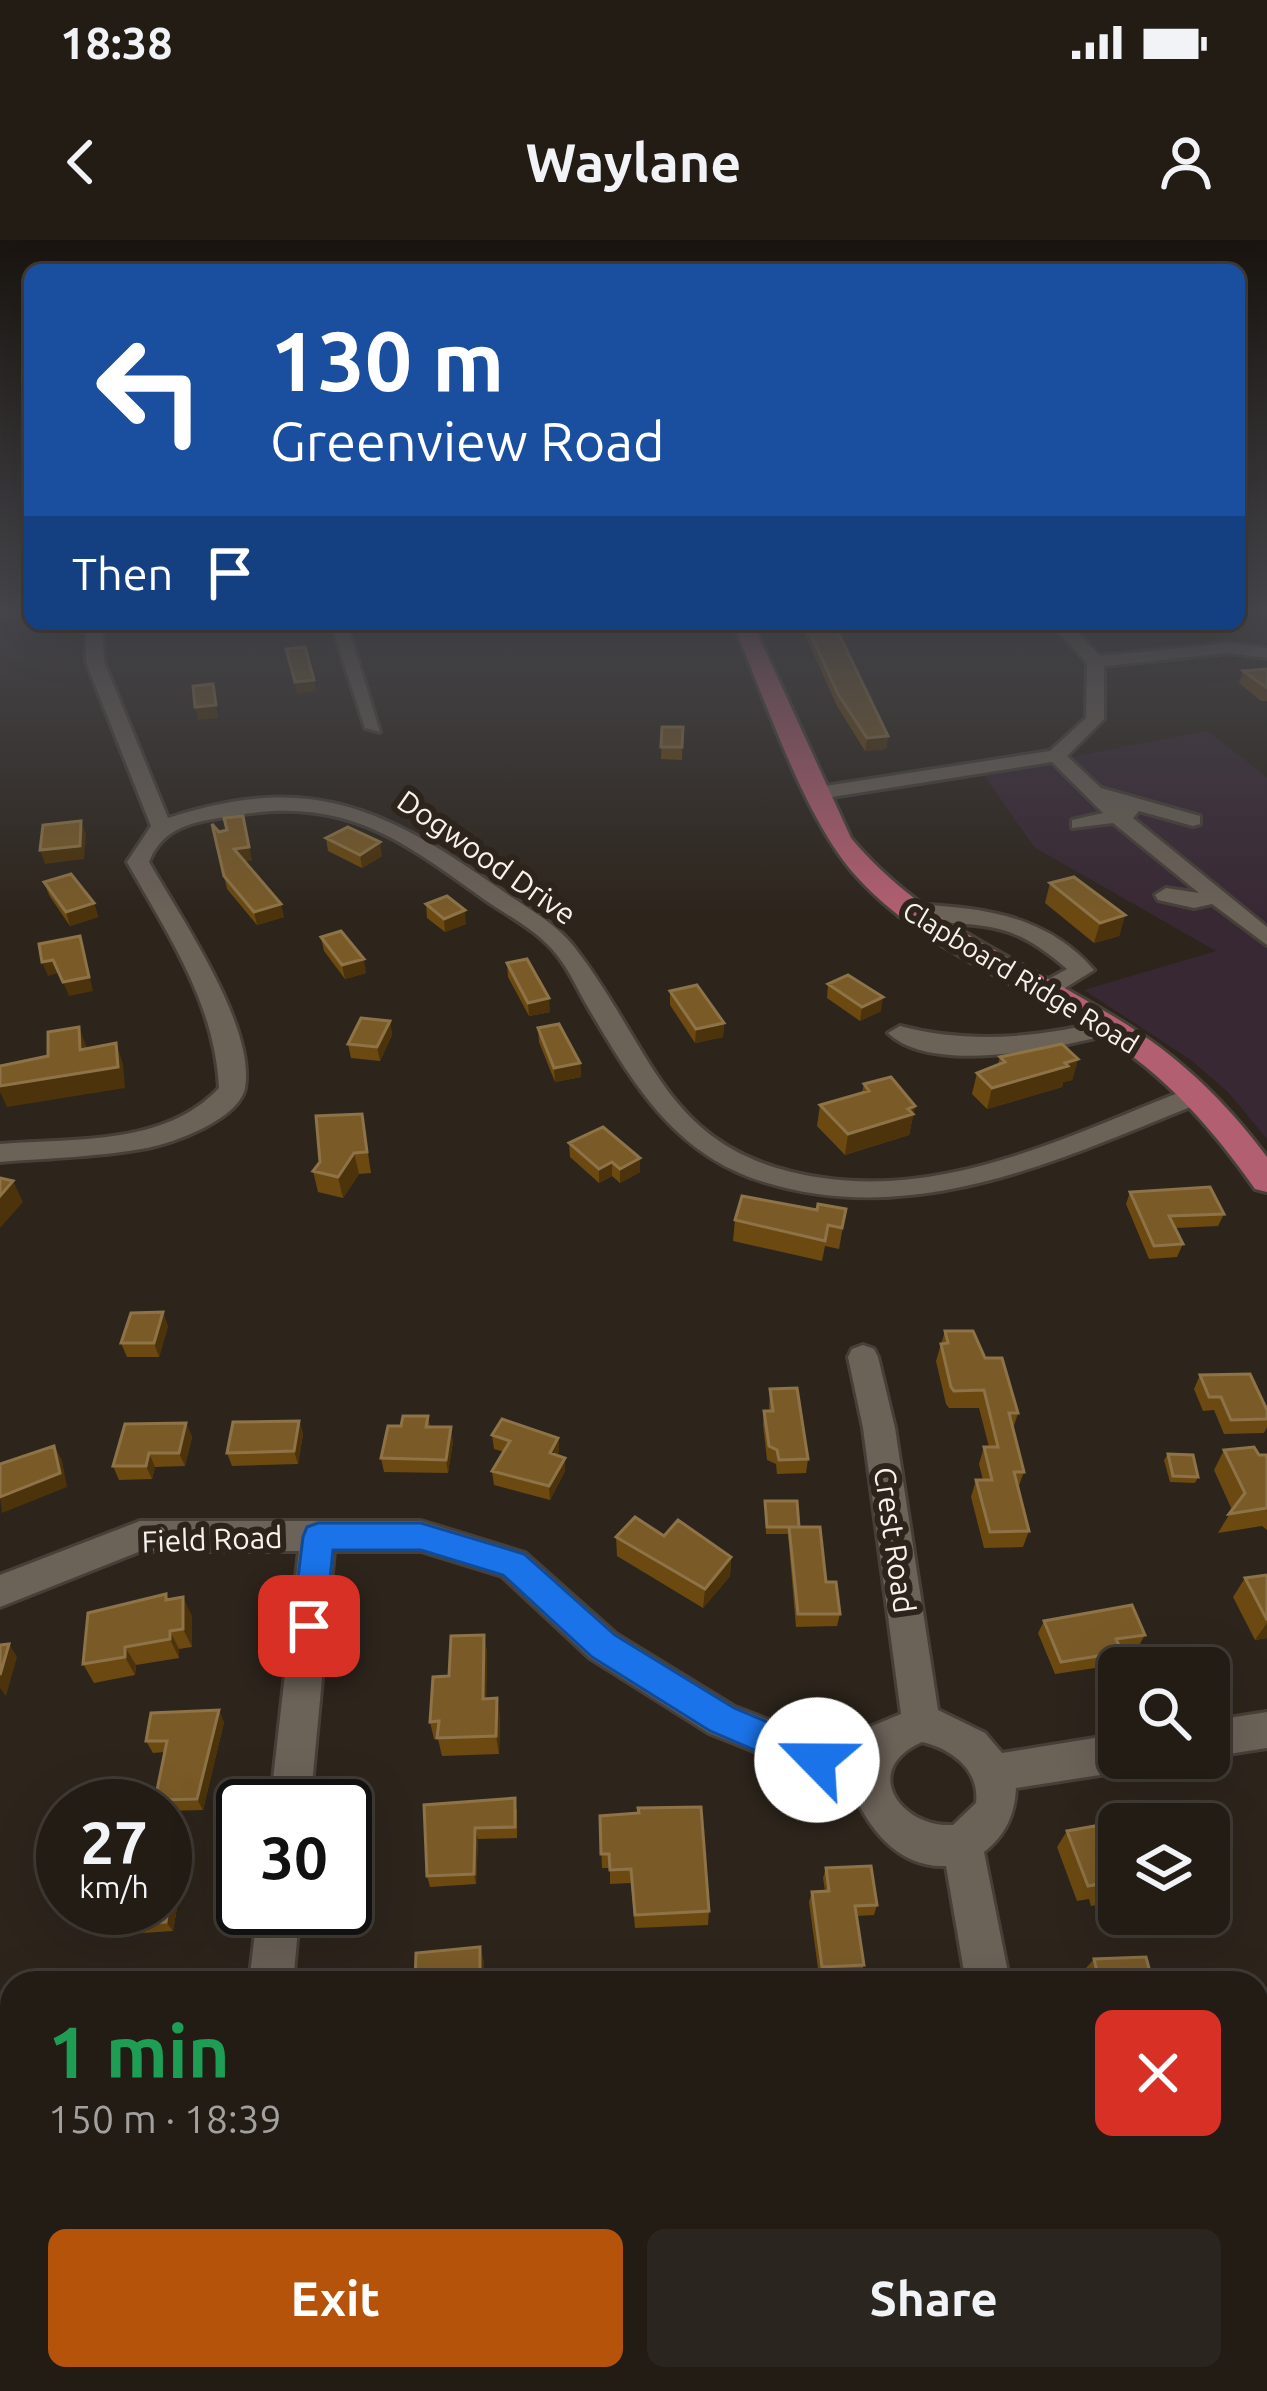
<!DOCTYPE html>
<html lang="en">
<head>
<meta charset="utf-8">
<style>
	body { margin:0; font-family:Ubuntu,sans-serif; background:#2a251e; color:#f1f3f6; height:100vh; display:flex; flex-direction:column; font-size:45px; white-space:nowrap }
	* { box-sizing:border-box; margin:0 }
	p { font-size:39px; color:#a2a1a0 }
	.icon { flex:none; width:66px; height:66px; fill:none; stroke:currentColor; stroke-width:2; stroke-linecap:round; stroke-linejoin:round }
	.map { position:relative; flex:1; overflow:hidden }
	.sheet { position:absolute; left:0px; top:1731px; width:1269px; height:420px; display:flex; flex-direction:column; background:#221c15; border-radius:36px 36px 0 0; box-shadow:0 12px 48px #0002,0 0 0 3px #3f3a34 }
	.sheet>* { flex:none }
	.guide { position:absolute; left:24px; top:24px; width:1221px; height:366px; border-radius:18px; box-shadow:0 12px 48px #0002,0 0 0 3px #3f3a34; background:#1a4fa0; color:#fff; overflow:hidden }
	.fabs { position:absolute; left:1098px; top:1407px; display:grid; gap:24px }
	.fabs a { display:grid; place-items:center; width:132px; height:132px; border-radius:18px; background:#221c15; box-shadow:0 12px 48px #0002,0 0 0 3px #3f3a34; font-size:60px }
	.speed { position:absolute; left:36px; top:1539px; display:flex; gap:24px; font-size:60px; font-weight:700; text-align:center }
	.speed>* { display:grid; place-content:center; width:156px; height:156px; border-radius:50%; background:#221c15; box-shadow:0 12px 48px #0002,0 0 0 3px #3f3a34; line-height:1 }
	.speed small { font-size:30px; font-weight:400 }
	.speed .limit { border:6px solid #111; border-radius:18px; background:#fff; color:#111 }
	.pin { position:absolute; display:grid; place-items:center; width:102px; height:102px; color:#fff; margin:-51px; border-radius:24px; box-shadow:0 6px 18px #0006 }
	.me { position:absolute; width:132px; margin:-66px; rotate:293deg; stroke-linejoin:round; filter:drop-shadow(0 0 9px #0008) }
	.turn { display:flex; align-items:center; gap:42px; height:252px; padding:0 48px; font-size:54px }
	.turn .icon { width:156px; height:156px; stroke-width:2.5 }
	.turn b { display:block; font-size:84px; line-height:102px }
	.then { display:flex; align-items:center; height:114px; padding:0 48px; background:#0003; gap:24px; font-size:45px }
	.round { display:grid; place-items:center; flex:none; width:126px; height:126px; border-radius:18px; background:#2a251e }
	.summary { display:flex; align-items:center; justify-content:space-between; height:204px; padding:0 48px }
	h1 { font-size:72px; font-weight:600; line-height:90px; color:#1e9e55 }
	.cta { display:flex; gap:24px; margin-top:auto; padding:24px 48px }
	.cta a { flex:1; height:138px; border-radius:18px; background:#b45309; color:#fff; font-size:48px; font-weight:600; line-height:138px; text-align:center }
	.cta a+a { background:#2a251e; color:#f1f3f6 }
	.status { display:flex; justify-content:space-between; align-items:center; height:84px; padding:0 60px; background:#221c15; direction:ltr }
	.status svg { height:33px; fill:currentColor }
	header { display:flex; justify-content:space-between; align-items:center; height:156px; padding:0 48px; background:#221c15; font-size:54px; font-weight:600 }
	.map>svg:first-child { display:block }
</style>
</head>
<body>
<div class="status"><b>18:38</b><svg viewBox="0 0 49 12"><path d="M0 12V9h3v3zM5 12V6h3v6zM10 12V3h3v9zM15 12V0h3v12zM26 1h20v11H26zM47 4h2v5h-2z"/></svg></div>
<header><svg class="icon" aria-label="back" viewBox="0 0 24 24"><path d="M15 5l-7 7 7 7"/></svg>Waylane<svg class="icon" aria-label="person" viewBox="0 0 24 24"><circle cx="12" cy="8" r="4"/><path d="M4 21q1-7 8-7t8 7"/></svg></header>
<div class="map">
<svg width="1267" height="2151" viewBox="0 0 1267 2151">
	<rect width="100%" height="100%" fill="#2d251c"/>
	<path fill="#382834" d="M1207,491L1267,537V899L1228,852L1191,820L1084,750L1216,711L1034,607L983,534Z"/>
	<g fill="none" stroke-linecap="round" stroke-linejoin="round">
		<defs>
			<path id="minor" d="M86,384H102L104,422L168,578C309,532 382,567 497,647C523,666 555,681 575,708C657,814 665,915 823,938C950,957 1076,893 1190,848L1199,846L1212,854L1208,860C1067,916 918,990 764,942C675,915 634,845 589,769C578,751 570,731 557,715C538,691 510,677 485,660C401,600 347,557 238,575C201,581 164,583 149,622C179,675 256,786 245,848C239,879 174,903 147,908C99,917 48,918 0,922V904C74,898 165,906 219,848C215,763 168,695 127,622L151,586L86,422Z
				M331,384H347L380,492L365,488Z
				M1052,384H1069L1100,416L1229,403L1267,408V418L1229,413L1104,426V479L1067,516L1101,548L1200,576V584L1193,586L1139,571L1133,578L1267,687V705L1212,664L1194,668L1158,660L1155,655L1166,648L1199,653L1113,583L1072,588V580L1103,573L1052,522L819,559L809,553L819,547L1050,511L1086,478L1087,423Z
				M907,664C977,667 1045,673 1094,730L1052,756H1036V746L1067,729C1000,670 975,692 899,676V666Z
				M1111,780L1123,787L1120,792C1064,806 934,837 888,793L900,786C973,805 1038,797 1111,780Z
				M863,1105L874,1109L878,1117L895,1188L938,1470L985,1493L1002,1513L1119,1494V1518H1136L1133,1526L1119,1532L1016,1548C1015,1575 1005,1596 984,1612L1010,1743H966L946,1626C898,1628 869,1589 852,1550L709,1493L590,1418L502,1336L421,1311H334L310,1566H270L299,1311H141L0,1367V1335L140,1281H421L525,1313L616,1394L735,1467L855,1513L872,1486L901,1474L863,1188L848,1117L852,1109ZM922,1502C952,1509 980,1530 976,1563L953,1585C901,1588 859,1530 922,1502Z
				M1267,1472V1508L1209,1517V1481Z
				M258,1668H300L293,1743H249Z
				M203,2139H255L254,2151H202Z
				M1038,2139H1090L1093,2151H1041Z"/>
			<path id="major" d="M733,384H753L851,598C930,693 1042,727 1141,794C1190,827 1232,870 1267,917V952L1255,949C1213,889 1165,835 1102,795C1021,743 923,710 857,637C803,578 766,459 733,384Z"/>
		</defs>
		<use href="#minor" stroke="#474039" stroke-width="6"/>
		<use href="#major" stroke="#474039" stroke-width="6"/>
		<use href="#minor" fill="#6b6258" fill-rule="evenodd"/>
		<use href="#major" fill="#b25f71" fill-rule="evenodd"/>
	</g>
	<path fill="#6b4911" d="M800,384H833L888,496L886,509L865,511L837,466Z
		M1267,429V461H1261L1239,443L1243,431Z
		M662,487H683L682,520L661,519Z
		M212,584L252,620L244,621L284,677L257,685L227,649Z
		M326,598L382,616L362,628L328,611Z
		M44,642L94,663L98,677L70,686L49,655Z
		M1050,643L1125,675L1119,696L1094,703L1045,663Z
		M426,664L466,684L445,692L427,678Z
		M321,697L366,733L345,739L324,711Z
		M507,723L550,772L529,776L508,737Z
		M828,744L881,771L860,781L827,758Z
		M670,751L724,783L723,797L695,803L670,765Z
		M390,781L392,795L380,821L351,818L348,804Z
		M538,788L580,823L581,837L555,842L539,802Z
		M1000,817L1078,819L1072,840L1063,842L1062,847L987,869L972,854L977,833L998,824Z
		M864,844L915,866L909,895L845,915L817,886L820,865L862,853Z
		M362,874L371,933L359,934L343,958L318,952L313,931Z
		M569,903L640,918V932L620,943L612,936L599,943L570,917Z
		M1130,952L1224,974L1218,986L1175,988L1183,1004L1177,1017L1149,1019L1126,964Z
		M846,969L839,1009L825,1006L822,1021L733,1001L735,980L817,970Z
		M168,1086L159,1117H127L121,1103Z
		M945,1091L985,1118L1018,1173L1013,1189L1024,1232L1018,1248L1029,1291L1023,1307L984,1308L971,1257L976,1240H983L979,1224L984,1207H989L979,1168H949L946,1164L936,1121Z
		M1200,1135L1267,1170V1187L1264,1193L1224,1194L1214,1170L1203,1171L1194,1149Z
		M770,1149L808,1219L806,1233L777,1234L776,1224L767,1220L763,1184L764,1171H769Z
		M428,1176L430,1187L453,1201L448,1233L384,1232L381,1218L401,1186Z
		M299,1181L303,1194L298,1224L232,1226L227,1213Z
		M186,1183L192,1197L185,1226L155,1227L152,1239L119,1240L113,1226Z
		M492,1195L558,1198L559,1211L557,1215L565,1218V1231L550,1260L494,1245L492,1231L504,1212L494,1209Z
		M1224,1210L1259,1215H1267V1290L1262,1286L1218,1293L1232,1270L1214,1230Z
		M1168,1214L1198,1237L1195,1243L1170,1242L1164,1220Z
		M765,1261L799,1287L840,1374L837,1386L796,1387L788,1294H766Z
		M664,1296L731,1317L730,1336L703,1368L617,1316L616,1297Z
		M1267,1335V1398L1255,1400L1233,1357L1245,1338Z
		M169,1360L192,1376V1407L179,1409V1418L136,1425L135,1435L94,1443L83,1424Z
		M1044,1381L1145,1395L1138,1407L1121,1410L1122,1412L1115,1425L1055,1434L1038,1393Z
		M484,1395L487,1413L486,1459L500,1476L499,1514L442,1516L438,1499H434L430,1482L449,1436Z
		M224,1482L203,1570L165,1571V1566H159L155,1560L164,1512L153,1513L146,1501Z
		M424,1565L517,1569V1598L478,1599L476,1644L430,1647L427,1636Z
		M600,1576L709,1671L708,1685L635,1688L631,1643L610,1644V1628H602Z
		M1119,1584V1661L1091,1666L1089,1659L1077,1661L1057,1607L1067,1591Z
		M176,1622L183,1633L173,1691L128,1694L120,1684Z
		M826,1628L877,1665L874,1675L856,1676L864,1725L860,1734L819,1736L809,1662L812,1652L825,1651L823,1638Z
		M1094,1719L1153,1743H1090L1086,1728Z
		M852,2139H919L921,2151H854Z
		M1203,2139H1257L1261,2151H1206Z"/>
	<path fill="#4c330b" d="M314,440L316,451L297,454L295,442Z
		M213,444L218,478L198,480L195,467Z
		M888,496L886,509L865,511L867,498Z
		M81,581L86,594L84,619L45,624L40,610Z
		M246,589L252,620L237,622L234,609Z
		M380,602L382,616L362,628L360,615Z
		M94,663L98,677L70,686L66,672Z
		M281,664L284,677L257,685L254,672Z
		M465,670L466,684L445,692L444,679Z
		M1125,675L1119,696L1094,703L1100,683Z
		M80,696L93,751L69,756L63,742Z
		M364,719L366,733L345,739L342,725Z
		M53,720L58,733L48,736L42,722Z
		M883,757L881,771L860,781L862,767Z
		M549,758L550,772L529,776L528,763Z
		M390,781L392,795L380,821L377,807Z
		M724,783L723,797L695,803L696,789Z
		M79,787L87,808L80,810Z
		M116,803L123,824L125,848L7,867L0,852V846Z
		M1078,819L1072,840L1063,842L1062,847L987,869L992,848Z
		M580,823L581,837L555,842L554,828Z
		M915,866L909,895L845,915L848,894Z
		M354,913L359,934L343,958L338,937Z
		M640,918V932L620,943V929Z
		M612,922V936L599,943V929Z
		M13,941L23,962L0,988V956Z
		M163,1072L168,1086L159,1117L154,1103Z
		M299,1181L303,1194L298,1224L294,1211Z
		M186,1183L192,1197L185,1226L179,1213Z
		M451,1187L453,1201L448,1233L446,1220Z
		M558,1198L559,1211L551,1226L550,1213Z
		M54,1206L62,1220L67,1247L2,1273L0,1257Z
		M149,1213L155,1227L152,1239L146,1226Z
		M565,1218V1231L550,1260L549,1246Z
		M731,1317L730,1336L703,1368L705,1349Z
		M183,1357L192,1376V1407L183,1389Z
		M1267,1383V1398L1255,1400Z
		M170,1391L179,1409V1418L170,1399Z
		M484,1395L487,1413L486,1476L483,1459Z
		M9,1404L17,1417L6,1456L0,1448V1435Z
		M125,1407L136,1425L135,1435L125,1417Z
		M497,1458L500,1476L499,1514L496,1496Z
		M219,1470L224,1482L203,1570L197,1559Z
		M475,1588L478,1599L476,1644L474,1634Z
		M176,1622L183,1633L173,1691L166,1682Z
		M480,1707L484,1721V1743H480Z
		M100,2139L116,2141L114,2151H98Z
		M421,2139H427L426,2151H420Z"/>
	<path fill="#7a5b28" stroke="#8d7347" stroke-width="3" d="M806,384H833L835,386L888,496L867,498L838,454Z
		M305,407L314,440L295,442L286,409Z
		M1267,429V448L1243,431Z
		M213,444L216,465L195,467L193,446Z
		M662,487H683L682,507H661Z
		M243,576L249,607L234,609L281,664L254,672L224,636L212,584L219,592L227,590L224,578Z
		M81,581L80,606L40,610L43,585Z
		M348,587L380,602L360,615L326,598Z
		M71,634L94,663L66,672L44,642Z
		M1074,637L1125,675L1100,683L1050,643Z
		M447,656L465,670L444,679L426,664Z
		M341,691L364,719L342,725L321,697Z
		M80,696L89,737L63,742L53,720L42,722L39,704Z
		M527,719L549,758L528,763L507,723Z
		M848,735L883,757L862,767L828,744Z
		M697,745L724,783L696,789L670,751Z
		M361,778L390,781L377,807L348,804Z
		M559,784L580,823L554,828L538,788Z
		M79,787L80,810L116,803L118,827L0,846V826L48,816V792Z
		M1062,804L1078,819L1065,823L1068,826L992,848L977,833L1005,822L1000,817Z
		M891,837L915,866L908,869L913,874L848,894L820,865L869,851L864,844Z
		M362,874L367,912L354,913L338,937L313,931L320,922L316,876Z
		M603,887L640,918L620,929L612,922L599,929L569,903Z
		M0,938L13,941L0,956Z
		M1210,947L1224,974L1169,976L1183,1004L1154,1006L1130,952Z
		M742,956L817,970L818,964L846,969L842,988L828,985L825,1001L735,980Z
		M163,1072L154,1103H121L131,1073Z
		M945,1091H973L985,1118H1002L1018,1173H1009L1024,1232H1014L1029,1291L990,1292L976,1240H992L984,1207H998L984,1150L954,1151L951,1147L941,1104L948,1103Z
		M1250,1134L1267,1170V1179L1231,1180L1221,1157H1209L1200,1135Z
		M797,1148L808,1219L779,1220L777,1210L769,1206L764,1171H773L770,1149Z
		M403,1176H428L426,1187H451L446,1220L381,1218L388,1186H401Z
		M502,1179L558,1198L550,1213L565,1218L549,1246L492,1231L510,1201L492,1195Z
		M299,1181L294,1211L227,1213L233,1182Z
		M186,1183L179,1213H149L146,1226H113L125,1184Z
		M54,1206L60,1233L0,1257V1224Z
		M1254,1207L1259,1215H1267V1268L1229,1274L1245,1253L1224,1210Z
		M1168,1214L1193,1215L1198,1237L1173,1236Z
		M765,1261H797L799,1287H767Z
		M635,1277L664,1296L678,1280L731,1317L705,1349L616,1297Z
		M789,1287H820L826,1342H836L840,1374H798Z
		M1267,1335V1380L1245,1338Z
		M166,1354V1360L183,1357V1389L170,1391V1399L125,1407V1417L83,1424L88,1373Z
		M1132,1365L1145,1395L1116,1399L1122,1412L1061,1422L1044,1381Z
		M484,1395L483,1459L497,1458L496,1496L437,1498L439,1481L430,1482L433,1437L449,1436L451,1396Z
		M9,1404L0,1435V1405Z
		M219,1470L197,1559L155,1560L167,1501H146L151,1473Z
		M515,1558V1587L475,1588L474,1634L427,1636L424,1565Z
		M701,1567L709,1671L635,1675L631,1629L610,1630L609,1614H601L600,1576L639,1573L638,1568Z
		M1134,1579L1136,1584H1119V1648L1102,1651L1100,1644L1088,1646L1067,1591Z
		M176,1622L166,1682L120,1684L123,1668H165V1623Z
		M871,1626L877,1665L855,1666L864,1725L822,1727L812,1652L829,1651L826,1628Z
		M480,1707V1743H415L416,1713Z
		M1146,1717L1153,1743H1100L1094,1719Z
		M1257,1969L1265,1999H1257Z
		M61,2139H100L98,2151H26L28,2141Z
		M351,2139H421L420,2151H350Z
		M859,2139H919L921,2151H860Z
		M1215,2139H1257L1261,2151H1218Z"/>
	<linearGradient id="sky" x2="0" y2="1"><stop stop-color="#19140f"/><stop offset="0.55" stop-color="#46464b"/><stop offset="1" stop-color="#46464b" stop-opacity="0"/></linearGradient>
	<rect width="1267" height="675" fill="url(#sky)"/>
	<path fill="#1a73e8" stroke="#114b97" stroke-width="3" d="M318,1283H421L524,1314L615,1395L734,1468L830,1508L835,1520L830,1532L817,1537L710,1491L592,1417L503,1335L421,1310H333L325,1386L320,1397L309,1401L297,1397L292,1386L303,1297L307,1287Z"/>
	<g text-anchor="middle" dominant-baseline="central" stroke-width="12" stroke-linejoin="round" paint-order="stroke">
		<g font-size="27" fill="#f7f2ec" stroke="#2d251c">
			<text transform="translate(1021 737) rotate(31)">Clapboard Ridge Road</text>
		</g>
		<g font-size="30" fill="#f7f2ec" stroke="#2d251c">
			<text transform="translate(487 617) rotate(35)">Dogwood Drive</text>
			<text transform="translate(212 1299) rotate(-2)">Field Road</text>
			<text transform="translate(895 1300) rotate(82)">Crest Road</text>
		</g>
	</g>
</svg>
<div class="fabs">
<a><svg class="icon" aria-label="search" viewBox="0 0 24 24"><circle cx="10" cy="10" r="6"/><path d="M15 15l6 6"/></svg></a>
<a><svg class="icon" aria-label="layers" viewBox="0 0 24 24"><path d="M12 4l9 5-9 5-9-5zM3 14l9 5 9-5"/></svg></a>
</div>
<div class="speed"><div>27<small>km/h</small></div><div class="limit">30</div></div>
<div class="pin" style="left:309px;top:1386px;background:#d93025"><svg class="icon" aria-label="arrive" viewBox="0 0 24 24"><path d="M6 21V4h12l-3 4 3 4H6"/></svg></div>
<svg class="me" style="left:817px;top:1520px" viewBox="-20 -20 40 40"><circle r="19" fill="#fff"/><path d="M0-13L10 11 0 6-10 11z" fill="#1a73e8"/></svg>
<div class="guide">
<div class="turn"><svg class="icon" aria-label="left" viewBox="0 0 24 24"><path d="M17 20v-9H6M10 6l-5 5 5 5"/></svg><div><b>130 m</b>Greenview Road</div></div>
<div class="then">Then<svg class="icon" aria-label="arrive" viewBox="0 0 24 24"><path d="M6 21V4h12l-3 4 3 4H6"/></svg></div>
</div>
<section class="sheet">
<div class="summary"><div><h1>1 min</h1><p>150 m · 18:39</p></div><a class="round" style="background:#d93025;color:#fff"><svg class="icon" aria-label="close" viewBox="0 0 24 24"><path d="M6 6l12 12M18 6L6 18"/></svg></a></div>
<div class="cta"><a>Exit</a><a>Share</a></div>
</section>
</div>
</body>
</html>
